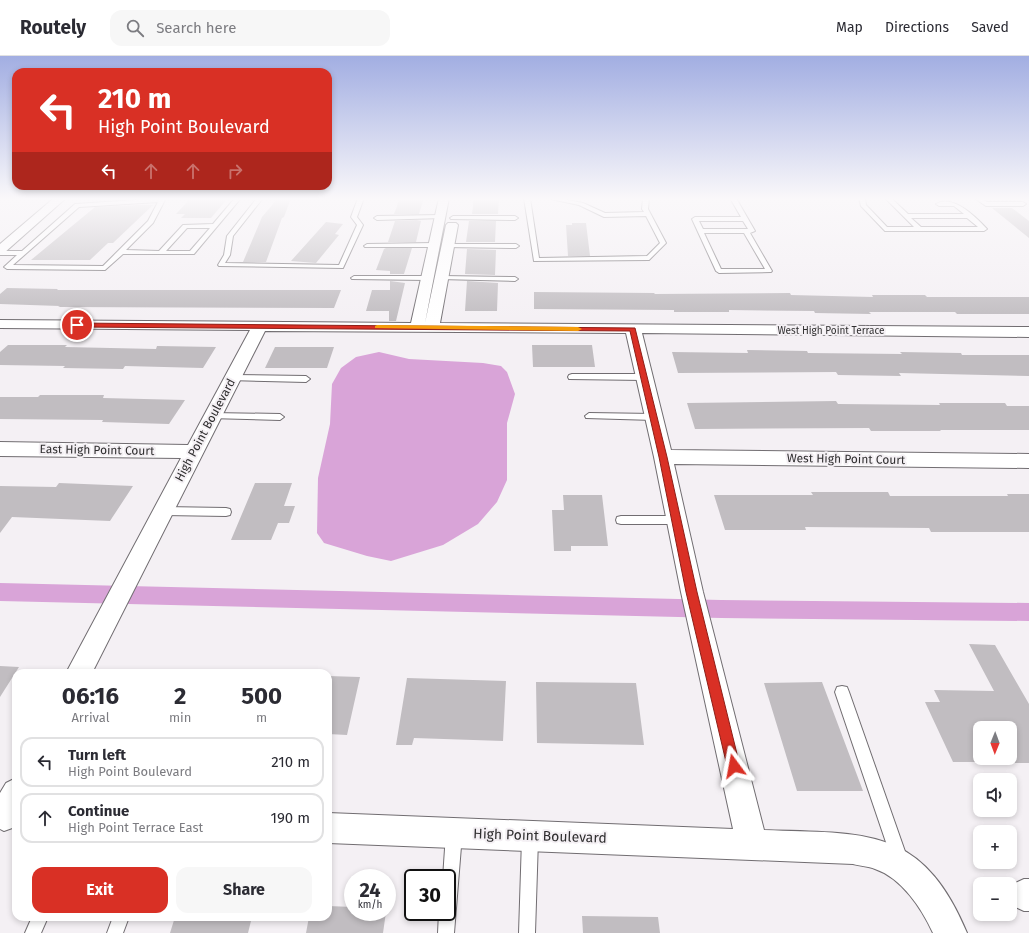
<!DOCTYPE html>
<html lang="en">
<head>
<meta charset="utf-8">
<style>
	body { margin:0; font-family:"Fira Sans",sans-serif; background:#f7f7f7; color:#2b2b33; height:100vh; display:flex; flex-direction:column; font-size:15px; white-space:nowrap }
	* { box-sizing:border-box; margin:0 }
	p { font-size:13px; color:#7c7c81 }
	.icon { flex:none; width:22px; height:22px; fill:none; stroke:currentColor; stroke-width:2; stroke-linecap:round; stroke-linejoin:round }
	.map { position:relative; flex:1; overflow:hidden }
	.drawer { position:absolute; left:12px; top:613px; width:320px; height:252px; display:flex; flex-direction:column; background:#fff; border-radius:12px; box-shadow:0 2px 6px #0003 }
	.drawer>* { flex:none }
	.top-card { position:absolute; left:12px; top:12px; width:320px; height:122px; border-radius:12px; box-shadow:0 2px 6px #0003; background:#d93025; color:#fff; overflow:hidden }
	.needle { width:26px; rotate:181deg }
	.fabs { position:absolute; left:973px; top:665px; display:grid; gap:8px }
	.fabs a { display:grid; place-items:center; width:44px; height:44px; border-radius:8px; background:#fff; box-shadow:0 2px 6px #0003; font-size:20px }
	.speed { position:absolute; left:344px; top:813px; display:flex; gap:8px; font-size:20px; font-weight:700; text-align:center }
	.speed>* { display:grid; place-content:center; width:52px; height:52px; border-radius:50%; background:#fff; box-shadow:0 2px 6px #0003; line-height:1 }
	.speed small { font-size:10px; font-weight:400 }
	.speed .limit { border:2px solid #111; border-radius:6px; background:#fff; color:#111 }
	.pin { position:absolute; display:grid; place-items:center; width:34px; height:34px; color:#fff; margin:-17px; border:2px solid #fff; border-radius:50%; box-shadow:0 1px 4px #0007 }
	.me { position:absolute; width:44px; margin:-22px; rotate:347deg; stroke-linejoin:round; filter:drop-shadow(0 0 3px #0008) }
	.turn { display:flex; align-items:center; gap:14px; height:84px; padding:0 20px; font-size:18px }
	.turn .icon { width:52px; height:52px; stroke-width:2.5 }
	.turn b { display:block; font-size:28px; line-height:34px }
	.lanes { display:flex; align-items:center; height:38px; padding:0 20px; background:#0003; justify-content:center; gap:20px; direction:ltr }
	.lanes .off { opacity:.35 }
	.eta { display:flex; justify-content:space-evenly; align-items:center; height:68px; text-align:center }
	.eta b { font-size:24px; font-weight:700; line-height:28px }
	.primary-button { display:flex; gap:8px; margin-top:auto; padding:8px 20px }
	.primary-button a { flex:1; height:46px; border-radius:12px; background:#d93025; color:#fff; font-size:16px; font-weight:700; line-height:46px; text-align:center }
	.primary-button a+a { background:#f7f7f7; color:#2b2b33 }
	ul { padding:0; list-style:none }
	li { display:flex; align-items:center; gap:12px; height:50px; margin:0 8px 6px; padding:0 12px; border:2px solid #e1e1e2; border-radius:12px }
	li div { flex:1 }
	li b { display:block; font-size:15px }
	li em { font-style:normal }
	header { display:flex; align-items:center; gap:24px; box-sizing:border-box; height:56px; padding:0 20px; background:#fff; border-bottom:1px solid #e1e1e2 }
	header strong { font-size:19px }
	nav { display:flex; gap:22px; margin-inline-start:auto; font-size:14px }
	.search { width:280px; height:36px; background:#f7f7f7; display:flex; align-items:center; gap:10px; box-sizing:border-box; padding:0 14px; border-radius:12px; color:#7c7c81; font-size:15px }
	.map>svg:first-child { display:block }
</style>
</head>
<body>
<header>
<strong>Routely</strong>
<div class="search"><svg class="icon" aria-label="search" viewBox="0 0 24 24"><circle cx="10" cy="10" r="6"/><path d="M15 15l6 6"/></svg>Search here</div>
<nav><a>Map</a><a>Directions</a><a>Saved</a></nav>
</header>
<div class="map">
<svg width="1029" height="877" viewBox="0 0 1029 877">
	<rect width="100%" height="100%" fill="#f4f0f4"/>
	<path fill="#d9a4d8" d="M379,296L409,303L483,307L501,310L507,316L515,338L507,367V424L497,446L478,468L443,489L391,505L367,500L324,487L317,477L318,422L330,368L332,328L341,312L356,301Z"/>
	<g fill="none" stroke-linecap="round" stroke-linejoin="round">
		<path fill="#d9a4d8" fill-rule="evenodd" d="M0,527L721,544L1029,547V565L721,562L0,545Z"/>
	</g>
	<path fill="#c1bdc1" d="M200,142H228L211,162H181L185,158H176L189,144H198Z
		M278,142H291L284,161L282,162L266,206H243L262,161Z
		M400,142H424L419,158H394Z
		M474,142H499L498,158H472Z
		M139,149H153L113,187H108L90,204H31L95,151Z
		M992,152H1012L1029,165V182Z
		M417,164L421,165L416,186H388L395,165Z
		M469,165H496L495,186H466Z
		M326,166L343,168L335,178L339,179L316,207L291,205Z
		M572,167H586L590,200H568L566,169H572Z
		M386,192H412L404,218H390V215L376,214L384,193Z
		M467,193L496,194L495,219L465,218Z
		M390,225L405,227L396,265H389V255H366L372,234H390Z
		M467,225L498,227L497,255H465Z
		M7,232L58,233L57,234H341L334,252L58,251L60,250L0,248V238Z
		M534,236L654,237L655,238L790,237L791,239L873,241L872,239H925L927,241H1029V258H957L955,256H869L871,258L815,257L814,255L729,254V256H674V254L534,253Z
		M8,289H67L65,291L156,293L157,290L216,291L203,312L125,310L123,313L63,312L65,310L0,309V296Z
		M532,289H592L595,311H533Z
		M275,291H334L327,312H265Z
		M747,294L807,295L808,297L902,298L900,296L961,297L962,299H1029V320L899,317L901,320L838,319L836,316L678,317L672,296L748,297Z
		M40,339H104L103,342L185,344L169,368L102,366L103,364L0,363V341H38Z
		M836,345L838,348L940,349L939,347H1005L1007,350H1029V374H940L941,375H871L869,372L695,373L687,347Z
		M59,427L133,430L110,465L12,461L0,477V430L56,431Z
		M255,427H292L284,450H295L289,467H278L271,484H231Z
		M811,436H888L890,440H1008L1007,438H1029V476H931L929,472L805,471L806,474H725L714,439H813Z
		M563,439H602L608,490H571V495H554L552,454H564Z
		M969,588L995,589L1029,648V707H1010V672H980V706H953L925,646H940L934,634L994,635Z
		M0,610L19,611L0,641Z
		M328,620L360,621L347,679L328,678Z
		M407,622L506,625L503,685L414,682L412,689H396Z
		M536,626L636,627L644,689L537,687Z
		M822,626L863,735H797L764,627Z
		M328,850L353,851V856H386L383,877H306L309,861H328Z
		M582,860L658,861L660,877H583Z
		M175,861H252L248,877H170Z"/>
	<g fill="none" stroke-linecap="round" stroke-linejoin="round">
		<defs>
			<path id="lane" d="M166,142L153,167L126,194L159,195L183,169L213,168L235,142H241L194,198H123L105,214L7,213L4,211L17,199H0V195H22L75,148ZM158,146L148,165L103,210L13,209L79,151ZM187,172H210L190,195H166Z
				M257,142H263L233,180L230,199L225,207L339,209L357,169L351,161L358,142H364L357,161L363,169L343,212L219,210L218,209L224,199L227,180Z
				M524,142H530L539,202L647,200L660,187L646,160L604,161L579,149L546,142H558L583,147L605,157L644,156L642,153L643,142H649L648,153L666,187L649,204L534,205Z
				M730,142H736L755,175L750,177L772,215L771,216L719,217L716,215L692,163L695,161H741ZM699,165H743L748,173H703ZM704,177H744L765,213H721Z
				M859,142H865L866,149L887,171H914L885,142H891L908,158H964L954,150H939L936,148C953,138 976,161 987,173L984,175H885L861,150ZM911,162H967L978,171H921Z
				M974,142H981L987,146H1023L1026,148L1023,150H986Z
				M440,159L443,161L442,162L377,164L374,162L377,160Z
				M453,160H515L518,162L515,164L451,163L450,162Z
				M367,188L434,187L437,189L434,191H365L364,190Z
				M448,188H516L519,190L516,192L446,191L445,190Z
				M354,220H427L430,222L427,224L352,223L351,222Z
				M442,220L515,221L518,223L515,225L440,223L439,222Z
				M572,318H644L648,321L644,324L569,323L568,321L569,319Z
				M232,319L306,320L310,323L306,326L229,324L228,322L229,320Z
				M212,357L280,358L284,361L280,364L209,362L208,360L209,358Z
				M589,357L654,358L658,361L654,364L586,362L585,360Z
				M164,451L226,452L230,453L231,456L230,459L226,460L164,459L160,458L159,455L160,452Z
				M621,460H676L680,461L681,464L680,467L676,468H621L617,467L616,464L617,461Z
				M842,630L847,631L849,636L908,804L906,810L900,812L894,810L892,804L835,636L837,631Z
				M454,770L459,773L462,778L454,877H438L439,856H447V822H443L446,778L449,773Z
				M530,775L535,778L538,783L535,877H519L522,783L525,778Z
				M32,861H48L41,877H25Z
				M113,861H129L123,877H107Z"/>
			<path id="street" d="M54,142H66L4,197L0,198V188Z
				M439,142H449L425,267L446,169L448,167H456L458,169L440,267L1029,271V281L642,277L671,394L1029,398V412L674,408L703,536L764,774C865,778 922,769 967,877H933C922,853 902,822 875,813C868,810 860,810 853,808L328,787V757L733,773L681,536L654,401L626,277L265,275L92,617H66L181,402L0,400V386L188,389L250,274L0,272V264L411,267Z
				M16,722V768L15,771L4,775L0,773V737L6,727Z
				M1024,823H1029V855H1024L1013,850C1009,842 1009,836 1013,828Z"/>
		</defs>
		<use href="#lane" stroke="#716d71" stroke-width="2"/>
		<use href="#street" stroke="#716d71" stroke-width="2"/>
		<use href="#lane" fill="#fff" fill-rule="evenodd"/>
		<use href="#street" fill="#fff" fill-rule="evenodd"/>
	</g>
	<linearGradient id="sky" x2="0" y2="1"><stop stop-color="#a2aee2"/><stop offset="0.54" stop-color="#faf8fa"/><stop offset="1" stop-color="#faf8fa" stop-opacity="0"/></linearGradient>
	<rect width="1029" height="265" fill="url(#sky)"/>
	<path fill="#d93025" stroke="#8d1f18" d="M74,267L635,272L667,401L697,536L740,710L738,715L734,717L729,715L727,710L686,536L659,401L630,275L77,271L73,269Z"/>
	<path fill="#f59e0b" d="M377,269L578,271L582,273L578,275L375,272V270Z"/>
	<g text-anchor="middle" dominant-baseline="central" stroke-width="4" stroke-linejoin="round" paint-order="stroke">
		<g font-size="10" fill="#302f30" stroke="#f4f0f4">
			<text x="831" y="275">West High Point Terrace</text>
		</g>
		<g font-size="12" fill="#302f30" stroke="#f4f0f4">
			<text transform="translate(205 374) rotate(-62)">High Point Boulevard</text>
			<text transform="translate(97 394) rotate(1)">East High Point Court</text>
			<text transform="translate(846 403) rotate(1)">West High Point Court</text>
		</g>
		<g font-size="14" fill="#302f30" stroke="#f4f0f4">
			<text transform="translate(540 780) rotate(2)">High Point Boulevard</text>
		</g>
	</g>
</svg>
<div class="fabs">
<a><svg class="needle" viewBox="-14 -14 28 28"><path d="M0-13l5 13h-10z" fill="#e53935"/><path d="M0 13l5-13h-10z" fill="#7c7c81"/></svg></a>
<a><svg class="icon" aria-label="sound" viewBox="0 0 24 24"><path d="M4 9h4l5-4v14l-5-4H4zM17 9q2 3 0 6"/></svg></a>
<a>+</a>
<a>−</a>
</div>
<div class="speed"><div>24<small>km/h</small></div><div class="limit">30</div></div>
<div class="pin" style="left:77px;top:269px;background:#d93025"><svg class="icon" aria-label="arrive" viewBox="0 0 24 24"><path d="M6 21V4h12l-3 4 3 4H6"/></svg></div>
<svg class="me" style="left:734px;top:710px" viewBox="-20 -20 40 40"><path d="M0-17L14 15 0 8-14 15z" fill="#d93025" stroke="#fff" stroke-width="4"/></svg>
<div class="top-card">
<div class="turn"><svg class="icon" aria-label="left" viewBox="0 0 24 24"><path d="M17 20v-9H6M10 6l-5 5 5 5"/></svg><div><b>210 m</b>High Point Boulevard</div></div>
<div class="lanes"><svg class="icon" aria-label="left" viewBox="0 0 24 24"><path d="M17 20v-9H6M10 6l-5 5 5 5"/></svg><svg class="icon off" aria-label="ahead" viewBox="0 0 24 24"><path d="M12 20V5M6 11l6-6 6 6"/></svg><svg class="icon off" aria-label="ahead" viewBox="0 0 24 24"><path d="M12 20V5M6 11l6-6 6 6"/></svg><svg class="icon off" aria-label="right" viewBox="0 0 24 24"><path d="M7 20v-9h11M14 6l5 5-5 5"/></svg></div>
</div>
<section class="drawer">
<div class="eta">
<div><b>06:16</b><p>Arrival</p></div>
<div><b>2</b><p>min</p></div>
<div><b>500</b><p>m</p></div>
</div>
<ul>
<li><svg class="icon" aria-label="left" viewBox="0 0 24 24"><path d="M17 20v-9H6M10 6l-5 5 5 5"/></svg><div><b>Turn left</b><p>High Point Boulevard</p></div><em>210 m</em></li>
<li><svg class="icon" aria-label="ahead" viewBox="0 0 24 24"><path d="M12 20V5M6 11l6-6 6 6"/></svg><div><b>Continue</b><p>High Point Terrace East</p></div><em>190 m</em></li>
</ul>
<div class="primary-button"><a>Exit</a><a>Share</a></div>
</section>
</div>
</body>
</html>
